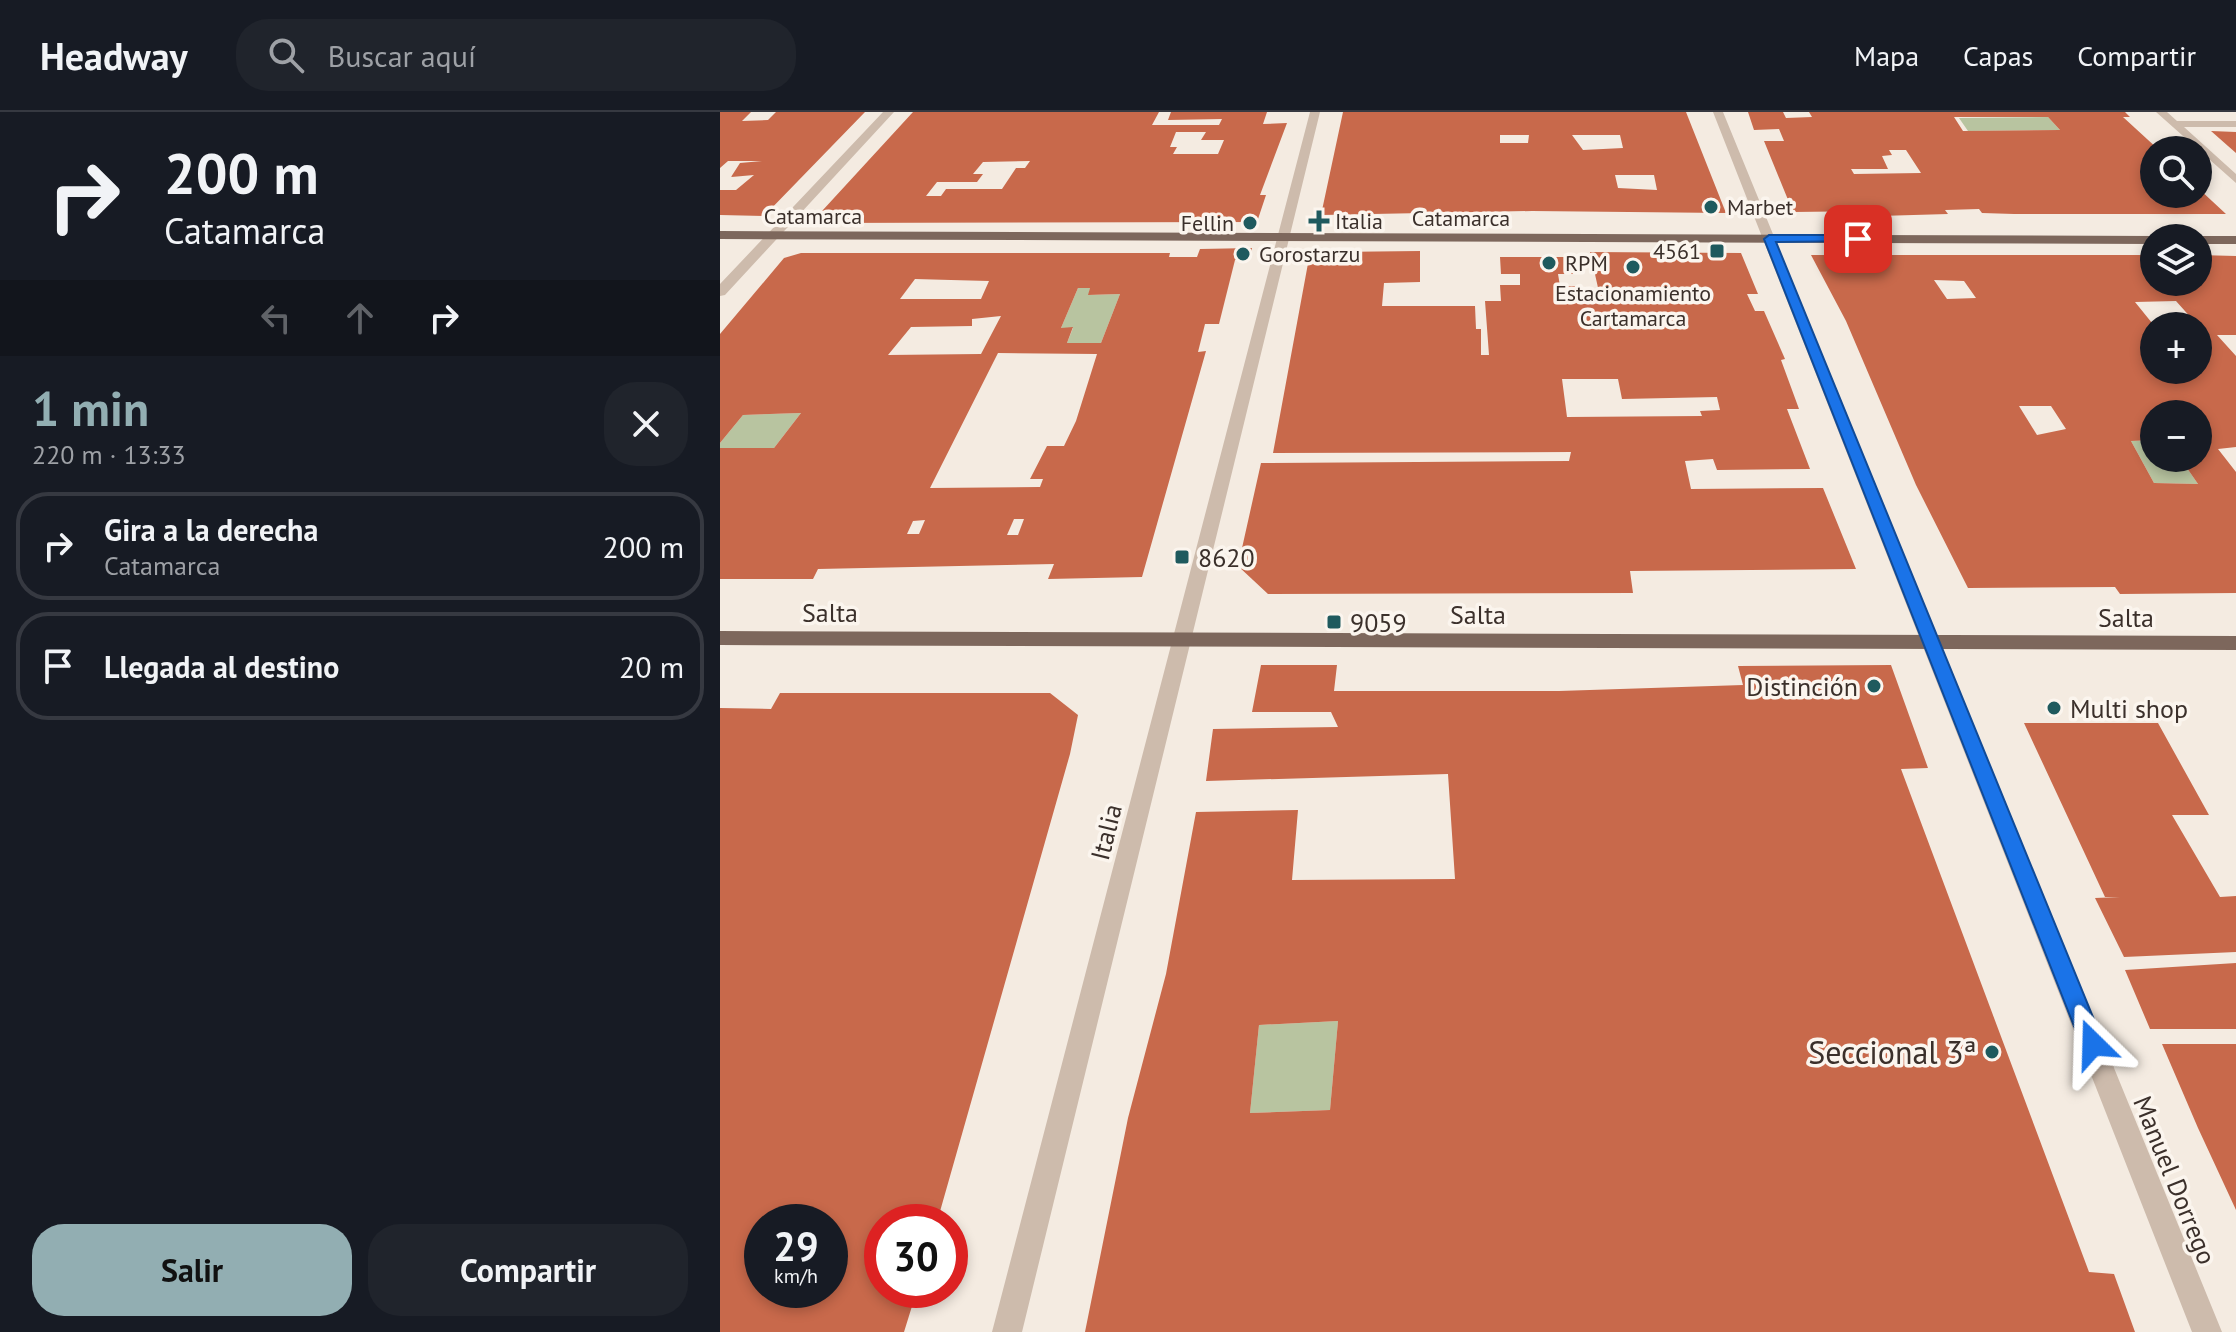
<!DOCTYPE html>
<html lang="es">
<head>
<meta charset="utf-8">
<style>
	body { margin:0; font-family:"PT Sans",sans-serif; background:#20242c; color:#f1f3f6; height:100vh; display:flex; flex-direction:column; font-size:30px; white-space:nowrap }
	* { box-sizing:border-box; margin:0 }
	p { font-size:26px; color:#9ea1a6 }
	.icon { flex:none; width:44px; height:44px; fill:none; stroke:currentColor; stroke-width:2; stroke-linecap:round; stroke-linejoin:round }
	.map { position:relative; flex:1; overflow:hidden }
	.sheet { display:flex; flex-direction:column; background:#171b24; width:720px }
	.sheet>* { flex:none }
	.top-card { background:#171b24; color:#f1f3f6; overflow:hidden }
	.controls { position:absolute; left:1420px; top:24px; display:grid; gap:16px }
	.controls a { display:grid; place-items:center; width:72px; height:72px; border-radius:50%; background:#171b24; box-shadow:0 4px 12px #0003; font-size:40px }
	.speed { position:absolute; left:24px; top:1092px; display:flex; gap:16px; font-size:40px; font-weight:700; text-align:center }
	.speed>* { display:grid; place-content:center; width:104px; height:104px; border-radius:50%; background:#171b24; box-shadow:0 4px 12px #0003; line-height:1 }
	.speed small { font-size:20px; font-weight:400 }
	.speed .limit { border:12px solid #d22; background:#fff; color:#111 }
	.pin { position:absolute; display:grid; place-items:center; width:68px; height:68px; color:#fff; margin:-34px; border-radius:16px; box-shadow:0 4px 12px #0006 }
	.me { position:absolute; width:88px; margin:-44px; rotate:338deg; stroke-linejoin:round; filter:drop-shadow(0 0 6px #0008) }
	.turn { display:flex; align-items:center; gap:28px; height:168px; padding:0 32px; font-size:36px }
	.turn .icon { width:104px; height:104px; stroke-width:2.5 }
	.turn b { display:block; font-size:56px; line-height:68px }
	.lanes { display:flex; align-items:center; height:76px; padding:0 32px; background:#0003; justify-content:center; gap:40px; direction:ltr }
	.lanes .off { opacity:.35 }
	.round { display:grid; place-items:center; flex:none; width:84px; height:84px; border-radius:32px; background:#20242c }
	.summary { display:flex; align-items:center; justify-content:space-between; height:136px; padding:0 32px }
	h1 { font-size:48px; font-weight:800; line-height:60px; color:#92aeb2 }
	.button { display:flex; gap:16px; margin-top:auto; padding:16px 32px }
	.button a { flex:1; height:92px; border-radius:32px; background:#92aeb2; color:#111; font-size:32px; font-weight:800; line-height:92px; text-align:center }
	.button a+a { background:#20242c; color:#f1f3f6 }
	ul { padding:0; list-style:none }
	li { display:flex; align-items:center; gap:24px; height:108px; margin:0 16px 12px; padding:0 16px; border:4px solid #363941; border-radius:32px }
	li div { flex:1 }
	li b { display:block; font-size:30px }
	li em { font-style:normal }
	header { display:flex; align-items:center; gap:48px; box-sizing:border-box; height:112px; padding:0 40px; background:#171b24; border-bottom:2px solid #363941 }
	header strong { font-size:38px }
	nav { display:flex; gap:44px; margin-inline-start:auto; font-size:28px }
	.search { width:560px; height:72px; background:#20242c; display:flex; align-items:center; gap:20px; box-sizing:border-box; padding:0 28px; border-radius:32px; color:#9ea1a6; font-size:30px }
	main { display:flex; flex:1; min-height:0 }
	.map>svg:first-child { display:block }
</style>
</head>
<body>
<header>
<strong>Headway</strong>
<div class="search"><svg class="icon" aria-label="search" viewBox="0 0 24 24"><circle cx="10" cy="10" r="6"/><path d="M15 15l6 6"/></svg>Buscar aquí</div>
<nav><a>Mapa</a><a>Capas</a><a>Compartir</a></nav>
</header>
<main>
<section class="sheet">
<div class="top-card">
<div class="turn"><svg class="icon" aria-label="right" viewBox="0 0 24 24"><path d="M7 20v-9h11M14 6l5 5-5 5"/></svg><div><b>200 m</b>Catamarca</div></div>
<div class="lanes"><svg class="icon off" aria-label="left" viewBox="0 0 24 24"><path d="M17 20v-9H6M10 6l-5 5 5 5"/></svg><svg class="icon off" aria-label="ahead" viewBox="0 0 24 24"><path d="M12 20V5M6 11l6-6 6 6"/></svg><svg class="icon" aria-label="right" viewBox="0 0 24 24"><path d="M7 20v-9h11M14 6l5 5-5 5"/></svg></div>
</div>
<div class="summary"><div><h1>1 min</h1><p>220 m · 13:33</p></div><a class="round"><svg class="icon" aria-label="close" viewBox="0 0 24 24"><path d="M6 6l12 12M18 6L6 18"/></svg></a></div>
<ul>
<li><svg class="icon" aria-label="right" viewBox="0 0 24 24"><path d="M7 20v-9h11M14 6l5 5-5 5"/></svg><div><b>Gira a la derecha</b><p>Catamarca</p></div><em>200 m</em></li>
<li><svg class="icon" aria-label="arrive" viewBox="0 0 24 24"><path d="M6 21V4h12l-3 4 3 4H6"/></svg><div><b>Llegada al destino</b></div><em>20 m</em></li>
</ul>
<div class="button"><a>Salir</a><a>Compartir</a></div>
</section>
<div class="map">
<svg width="1516" height="1220" viewBox="0 0 1516 1220">
	<rect width="100%" height="100%" fill="#f4ebe1"/>
	<path fill="#b8c4a0" d="M1328,5L1340,18L1248,19L1239,6Z
		M358,176H370L369,183L400,182L381,231H347L353,216H341Z
		M81,301L54,336H0V331L23,303Z
		M1434,328V346H1460L1478,372L1434,371L1411,329Z
		M618,909L610,998L530,1001L539,913Z"/>
	<path fill="#c8694b" fill-rule="evenodd" d="M0,0H31L22,9L48,8L56,0H145L44,104L0,103V78H16L34,63L11,65L20,51L42,49H8L0,56Z
		M193,0H439L432,13H499L502,7L448,8L451,0H547L543,12L567,11L540,83H546L537,110L91,111ZM456,20H486L481,28H504L498,42H453L457,35H450ZM310,49L305,56H296L282,77H226L221,84H206L217,70H257L263,62H253L263,50Z
		M623,0H966L1006,101L812,99L601,103ZM780,23H809L808,31H780ZM852,23H900L903,36L863,38ZM895,63H934L937,78L898,76Z
		M1028,0H1063L1066,6L1092,5L1089,0H1405L1410,5H1403L1439,38H1434V82H1478V76L1506,102H1294L1262,101L1259,97L1225,98L1228,102L1159,104L1155,99L1073,100L1044,29H1064L1059,17L1034,18ZM1234,5H1328L1340,18L1243,19ZM1169,38H1186L1201,61L1134,62L1131,57H1168L1162,44L1172,43Z
		M1491,19L1516,20V41L1508,34Z
		M532,136L529,148H515L499,212H485L478,240L486,239L422,465L328,467L334,452L98,457L93,467H0V336H54L81,301L23,303L0,331V222L64,146L81,141H450L449,145H477L480,137ZM195,167L231,168L269,169L261,187H180ZM358,176H370L368,183L400,182L381,231H347L353,215L341,216ZM281,204L261,242L168,243L191,215L252,214V207ZM278,241L377,242L356,309L344,334H327L310,367H323L320,375L210,376ZM294,407H304L298,423H287ZM205,408L199,422H187L193,409Z
		M700,139V170L664,171L662,194H755L756,217H761V243H769L765,189H781L780,173H800V162H781L780,145H854L856,162H838L840,174H858L861,189H881L870,140L1021,141L1038,182H1027L1035,199H1044L1065,247L1061,248L1079,297H1067L1090,357L997,358L993,347L965,349L971,377L1103,376L1136,457L910,459L913,481L548,482L518,454L541,351L849,349L851,340L553,341L589,146L613,140ZM842,267H898L902,287L997,285L1000,298L980,299L982,304L847,305Z
		M1091,143H1434V170H1478V143L1516,144V223H1497L1516,244V335L1498,337L1516,360V481L1400,482L1395,475L1248,476L1196,373L1126,209ZM1214,168L1244,169L1256,186L1227,187ZM1456,189L1473,208L1432,211L1415,190ZM1434,214H1478V258H1434ZM1299,294H1331L1346,317L1317,323ZM1434,302H1478V346H1460L1478,372L1434,371L1411,329L1434,328Z
		M541,553H617L614,579H839L1023,573L1018,554L1171,553L1208,656L1181,657L1369,1160L1394,1162L1415,1220H365L408,1006L446,862L476,700L578,698L572,768L735,767L728,662L486,669L493,617L618,615L611,600H532ZM618,909L610,998L530,1001L539,913Z
		M60,581H330L358,603L350,642L217,1110H162V1178H197L184,1220H0V596L51,597ZM42,1110H110V1178H42Z
		M1304,611H1438L1489,703H1452L1500,785L1516,784V840L1404,845L1375,786L1400,785H1385Z
		M1516,851V917H1430L1405,858Z
		M1442,932H1516V1098L1478,1016Z"/>
	<g fill="none" stroke-linecap="round" stroke-linejoin="round">
		<path fill="#cdbbac" fill-rule="evenodd" d="M163,0H174L5,183L0,184V172Z
			M590,0H600L302,1220H272Z
			M993,0H1003L1502,1220H1472Z
			M1436,0H1447L1457,9H1516V15H1464L1516,62V71Z"/>
		<path fill="#7d675c" fill-rule="evenodd" d="M0,119L1434,124L1439,126H1434V132L0,127Z
			M1478,124H1516V132H1478V126H1473Z
			M0,519L1516,524V538L0,533Z"/>
	</g>
	<path fill="#1a73e8" stroke="#114b97" stroke-width="2" d="M1138,123L1142,124V129L1056,130L1384,932L1381,941L1373,944L1364,941L1361,932L1044,127L1049,123Z"/>
	<g fill="#1f5a5e" stroke="#fbf5ee" stroke-width="3">
		<circle cx="991" cy="95" r="8"/>
		<path d="M595 97h8v8h8v8h-8v8h-8v-8h-8v-8h8z"/>
		<circle cx="530" cy="111" r="8"/>
		<rect x="989" y="131" width="16" height="16" rx="4"/>
		<circle cx="523" cy="142" r="8"/>
		<circle cx="829" cy="151" r="8"/>
		<circle cx="913" cy="155" r="8"/>
		<rect x="454" y="437" width="16" height="16" rx="4"/>
		<rect x="606" y="502" width="16" height="16" rx="4"/>
		<circle cx="1154" cy="574" r="8"/>
		<circle cx="1334" cy="596" r="8"/>
		<circle cx="1272" cy="940" r="8"/>
	</g>
	<g text-anchor="middle" dominant-baseline="central" stroke-width="7" stroke-linejoin="round" paint-order="stroke">
		<g font-size="22" fill="#3b302b" stroke="#fbf5ee" text-anchor="start">
			<text x="1007" y="95">Marbet</text>
			<text x="615" y="109">Italia</text>
			<text x="514" y="111" text-anchor="end">Fellin</text>
			<text x="981" y="139" text-anchor="end">4561</text>
			<text x="539" y="142">Gorostarzu</text>
			<text x="845" y="151">RPM</text>
			<text x="913" y="181" text-anchor="middle">Estacionamiento<tspan x="913" dy="25">Cartamarca</tspan></text>
		</g>
		<g font-size="22" fill="#3b302b" stroke="#fbf5ee">
			<text x="93" y="104">Catamarca</text>
			<text x="741" y="106">Catamarca</text>
		</g>
		<g font-size="26" fill="#3b302b" stroke="#fbf5ee" text-anchor="start">
			<text x="478" y="445">8620</text>
			<text x="630" y="510">9059</text>
			<text x="1138" y="574" text-anchor="end">Distinción</text>
			<text x="1350" y="596">Multi shop</text>
		</g>
		<g font-size="26" fill="#3b302b" stroke="#fbf5ee">
			<text x="110" y="500">Salta</text>
			<text x="758" y="502">Salta</text>
			<text x="1406" y="505">Salta</text>
			<text transform="translate(386 720) rotate(-76)">Italia</text>
			<text transform="translate(1455 1068) rotate(68)">Manuel Dorrego</text>
		</g>
		<g font-size="32" fill="#3b302b" stroke="#fbf5ee" text-anchor="end">
			<text x="1256" y="940">Seccional 3ª</text>
		</g>
	</g>
</svg>
<div class="controls">
<a><svg class="icon" aria-label="search" viewBox="0 0 24 24"><circle cx="10" cy="10" r="6"/><path d="M15 15l6 6"/></svg></a>
<a><svg class="icon" aria-label="layers" viewBox="0 0 24 24"><path d="M12 4l9 5-9 5-9-5zM3 14l9 5 9-5"/></svg></a>
<a>+</a>
<a>−</a>
</div>
<div class="speed"><div>29<small>km/h</small></div><div class="limit">30</div></div>
<div class="pin" style="left:1138px;top:127px;background:#d93025"><svg class="icon" aria-label="arrive" viewBox="0 0 24 24"><path d="M6 21V4h12l-3 4 3 4H6"/></svg></div>
<svg class="me" style="left:1373px;top:932px" viewBox="-20 -20 40 40"><path d="M0-17L14 15 0 8-14 15z" fill="#1a73e8" stroke="#fff" stroke-width="4"/></svg>
</div>
</main>
</body>
</html>
